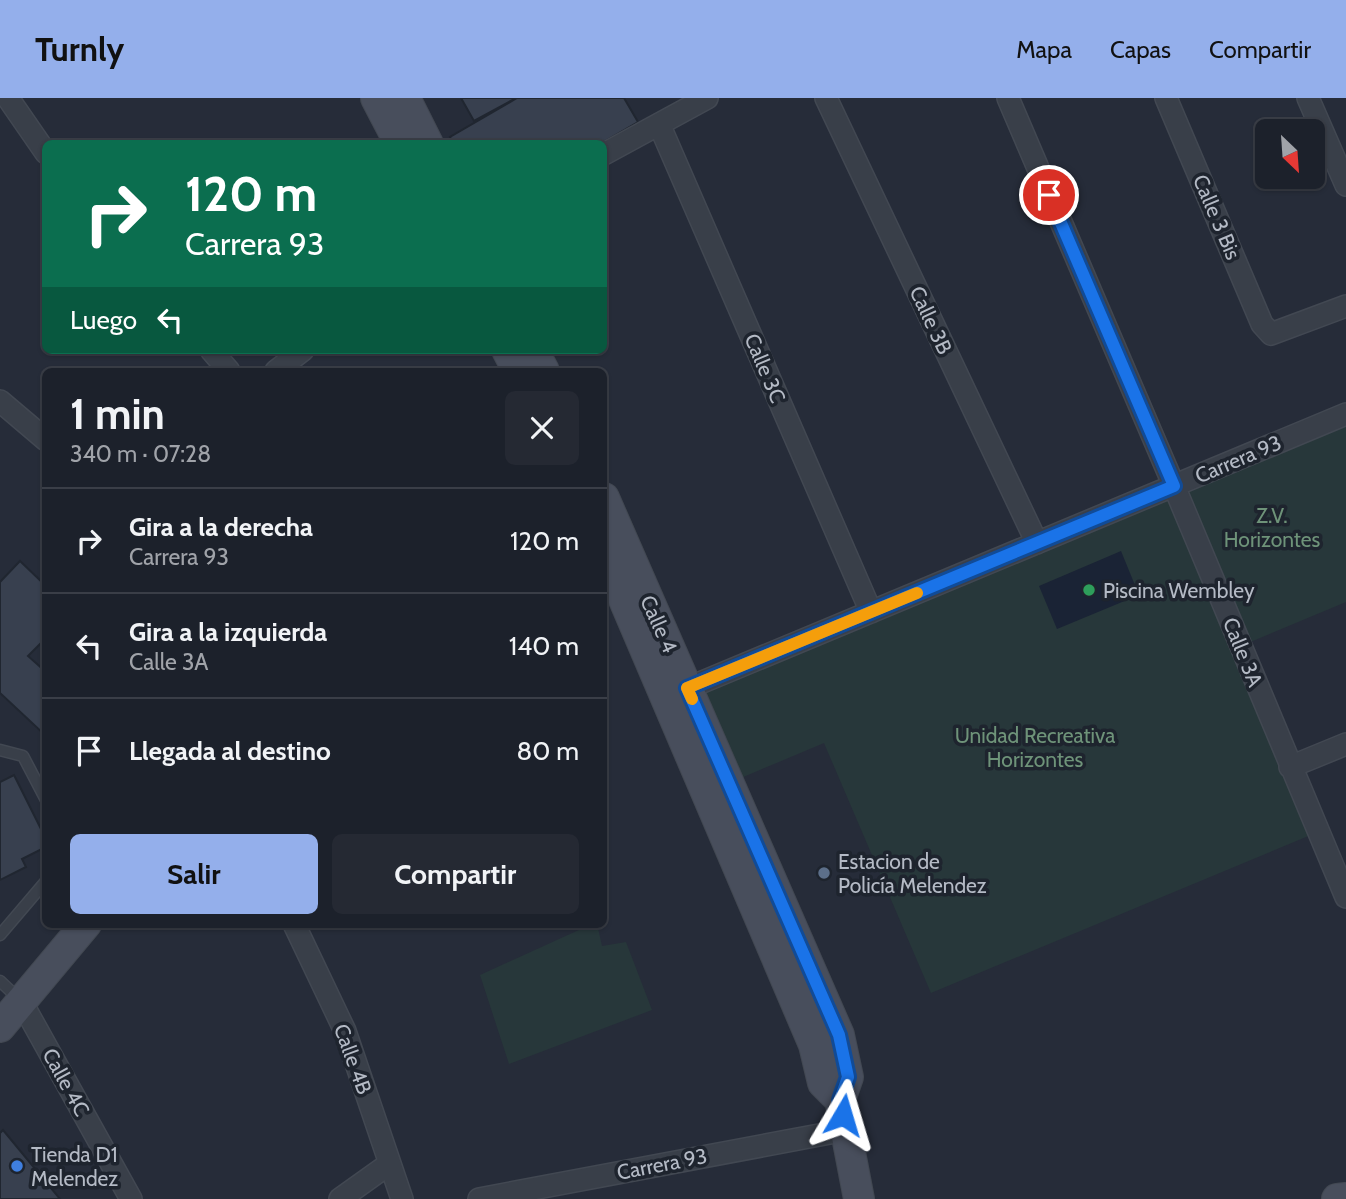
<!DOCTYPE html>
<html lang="es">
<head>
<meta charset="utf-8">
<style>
	body { margin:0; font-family:Cabin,sans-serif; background:#252933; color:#f1f3f6; height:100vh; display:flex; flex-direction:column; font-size:26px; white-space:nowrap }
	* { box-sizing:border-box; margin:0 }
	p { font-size:23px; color:#a0a3a9 }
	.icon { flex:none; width:38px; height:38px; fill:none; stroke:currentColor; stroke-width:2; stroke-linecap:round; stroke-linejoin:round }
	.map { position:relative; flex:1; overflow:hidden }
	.panel { position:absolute; left:42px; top:270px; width:565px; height:560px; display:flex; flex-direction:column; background:#1c212b; border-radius:10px; box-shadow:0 2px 5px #0004,0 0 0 2px #3a3e47 }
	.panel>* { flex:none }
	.banner { position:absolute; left:42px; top:42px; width:565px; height:214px; border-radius:10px; box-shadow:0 2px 5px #0004,0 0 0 2px #3a3e47; background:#0b6e4f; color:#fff; overflow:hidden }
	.needle { width:46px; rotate:155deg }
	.buttons { position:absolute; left:1255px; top:21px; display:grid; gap:14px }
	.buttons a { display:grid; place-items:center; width:70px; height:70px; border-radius:10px; background:#1c212b; box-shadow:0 2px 5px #0004,0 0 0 2px #3a3e47; font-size:35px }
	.pin { position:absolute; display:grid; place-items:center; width:60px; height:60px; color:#fff; margin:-30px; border:4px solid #fff; border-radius:50%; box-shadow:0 2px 7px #0007 }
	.me { position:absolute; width:77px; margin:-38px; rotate:7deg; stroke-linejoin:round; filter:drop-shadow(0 0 5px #0008) }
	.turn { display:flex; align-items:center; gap:24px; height:147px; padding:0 28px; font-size:32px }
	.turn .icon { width:91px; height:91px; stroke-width:2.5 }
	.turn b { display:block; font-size:49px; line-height:60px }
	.then { display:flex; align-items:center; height:66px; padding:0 28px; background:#0003; gap:14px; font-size:26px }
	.round { display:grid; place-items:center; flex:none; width:74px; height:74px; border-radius:10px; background:#252933 }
	.headline { display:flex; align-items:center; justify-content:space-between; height:119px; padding:0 28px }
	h1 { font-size:42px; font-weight:800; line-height:52px }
	.primary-button { display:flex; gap:14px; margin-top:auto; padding:14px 28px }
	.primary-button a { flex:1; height:80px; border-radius:10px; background:#94afeb; color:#111; font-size:28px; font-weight:800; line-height:80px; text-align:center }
	.primary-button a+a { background:#252933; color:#f1f3f6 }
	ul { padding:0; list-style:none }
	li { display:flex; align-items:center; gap:21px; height:105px; padding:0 28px; border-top:2px solid #3a3e47 }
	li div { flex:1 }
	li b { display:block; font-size:26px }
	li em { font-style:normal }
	header { display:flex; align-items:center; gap:42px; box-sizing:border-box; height:98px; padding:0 35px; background:#94afeb; color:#111 }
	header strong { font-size:33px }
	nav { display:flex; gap:38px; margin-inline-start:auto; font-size:24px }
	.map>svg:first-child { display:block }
</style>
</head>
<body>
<header>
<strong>Turnly</strong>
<nav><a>Mapa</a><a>Capas</a><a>Compartir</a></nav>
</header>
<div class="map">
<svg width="1346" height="1101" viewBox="0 0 1346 1101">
	<rect width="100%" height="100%" fill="#262c39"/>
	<path fill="#27373a" d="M1346,316V504L1241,548L1318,734L931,895L824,645L729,685L687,590Z
		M592,826H597L602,848L626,844L652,912L509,966L480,877Z"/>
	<path fill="#1a2335" d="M1121,453L1139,497L1057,531L1039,488Z"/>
	<path fill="#38404f" stroke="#202630" stroke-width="2" d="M461,0H516L474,23Z
		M517,0H624L638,24L600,46H453L450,39Z
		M20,463L46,488V540L28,558L46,574V638L0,595V484Z
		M14,677L46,741V749L22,761L26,769L0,782V684Z
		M3,1032L60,1101H0V1035Z"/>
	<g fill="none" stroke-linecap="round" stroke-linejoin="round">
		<defs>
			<path id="lane" d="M0,652L23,658L46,702
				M0,837L46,783
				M0,883L19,901"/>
			<path id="street" d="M8,0L46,55
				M826,0L1037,445
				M1008,0L1174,388L1346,799
				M1166,0L1262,226L1271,236L1346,208
				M1308,0L1346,87
				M659,26L871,514
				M604,56L707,0
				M211,252L229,273
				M276,273L303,252
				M0,303L46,342
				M676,595L1346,316
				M1290,669L1346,646
				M294,826L345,933L402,1101
				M21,903L131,1101
				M340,1101L389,1066
				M479,1101L846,1032"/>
			<path id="secondary" d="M376,0L400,46
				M405,0L428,46
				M507,252L518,273
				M533,252L544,273
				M604,400L839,937L848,979L840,1002L859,1101
				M604,455L814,947L823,985L840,1002
				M0,929L86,826
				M1337,1101L1346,1100"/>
		</defs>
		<use href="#lane" stroke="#424852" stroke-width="13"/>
		<use href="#street" stroke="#424852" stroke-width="24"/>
		<use href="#secondary" stroke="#424852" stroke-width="32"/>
		<use href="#lane" stroke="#393f49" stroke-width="10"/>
		<use href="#street" stroke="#393f49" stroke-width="21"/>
		<use href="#secondary" stroke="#484e5c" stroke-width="30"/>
	</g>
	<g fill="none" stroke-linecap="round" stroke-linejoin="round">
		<defs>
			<path id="route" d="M843,1017L840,1002L848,979L839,937L687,590L1174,388L1049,97"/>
		</defs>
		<use href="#route" stroke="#114b97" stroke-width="18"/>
		<use href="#route" stroke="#1a73e8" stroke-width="12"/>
		<path stroke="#f59e0b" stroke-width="12" d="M692,601L687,590L917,495"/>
	</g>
	<circle fill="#2e9e5b" stroke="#1e242e" stroke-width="2.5" cx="1089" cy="492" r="7"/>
	<circle fill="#5c6f8a" stroke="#1e242e" stroke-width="2.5" cx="824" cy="775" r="7"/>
	<circle fill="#3f7fe0" stroke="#1e242e" stroke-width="2.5" cx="17" cy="1068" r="7"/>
	<g text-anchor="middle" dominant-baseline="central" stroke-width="7" stroke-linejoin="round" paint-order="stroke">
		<g font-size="21" fill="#b4bac5" stroke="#1e242e">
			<text transform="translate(1217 119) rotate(67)">Calle 3 Bis</text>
			<text transform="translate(931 222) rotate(65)">Calle 3B</text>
			<text transform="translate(765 270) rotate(67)">Calle 3C</text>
			<text transform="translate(1238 361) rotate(-23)">Carrera 93</text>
			<text transform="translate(659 526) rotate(66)">Calle 4</text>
			<text transform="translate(1243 554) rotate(68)">Calle 3A</text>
			<text transform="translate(353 961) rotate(70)">Calle 4B</text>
			<text transform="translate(66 984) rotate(61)">Calle 4C</text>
			<text transform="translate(662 1066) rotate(-11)">Carrera 93</text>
		</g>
		<g font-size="21" fill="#6e9379" stroke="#1e242e">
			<text x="1272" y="417">Z.V.<tspan x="1272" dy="24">Horizontes</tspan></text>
			<text x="1035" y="637">Unidad Recreativa<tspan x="1035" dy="24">Horizontes</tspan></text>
		</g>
		<g font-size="21" fill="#b4bac5" stroke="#1e242e" text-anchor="start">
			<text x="1103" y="492">Piscina Wembley</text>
			<text x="838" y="763">Estacion de<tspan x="838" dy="24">Policía Melendez</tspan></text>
			<text x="31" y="1056">Tienda D1<tspan x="31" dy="24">Melendez</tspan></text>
		</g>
	</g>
</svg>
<div class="buttons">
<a><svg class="needle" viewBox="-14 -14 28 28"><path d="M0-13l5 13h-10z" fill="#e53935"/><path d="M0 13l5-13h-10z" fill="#a0a3a9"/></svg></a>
</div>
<div class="pin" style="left:1049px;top:97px;background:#d93025"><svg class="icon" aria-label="arrive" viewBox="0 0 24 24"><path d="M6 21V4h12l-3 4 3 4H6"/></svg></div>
<svg class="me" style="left:843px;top:1017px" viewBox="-20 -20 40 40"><path d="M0-17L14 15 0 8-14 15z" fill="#1a73e8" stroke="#fff" stroke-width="4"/></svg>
<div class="banner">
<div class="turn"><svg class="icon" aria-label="right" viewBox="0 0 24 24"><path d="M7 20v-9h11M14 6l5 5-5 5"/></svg><div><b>120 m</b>Carrera 93</div></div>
<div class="then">Luego<svg class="icon" aria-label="left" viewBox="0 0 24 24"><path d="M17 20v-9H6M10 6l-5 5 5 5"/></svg></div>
</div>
<section class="panel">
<div class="headline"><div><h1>1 min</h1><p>340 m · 07:28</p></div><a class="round"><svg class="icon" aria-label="close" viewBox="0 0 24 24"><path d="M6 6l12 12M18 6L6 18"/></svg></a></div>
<ul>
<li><svg class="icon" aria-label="right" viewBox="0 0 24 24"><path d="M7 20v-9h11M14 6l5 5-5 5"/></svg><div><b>Gira a la derecha</b><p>Carrera 93</p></div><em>120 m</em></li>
<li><svg class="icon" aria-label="left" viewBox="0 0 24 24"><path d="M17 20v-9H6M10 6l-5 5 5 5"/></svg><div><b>Gira a la izquierda</b><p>Calle 3A</p></div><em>140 m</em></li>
<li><svg class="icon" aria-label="arrive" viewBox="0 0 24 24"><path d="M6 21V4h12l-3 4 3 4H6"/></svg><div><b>Llegada al destino</b></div><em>80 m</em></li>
</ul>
<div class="primary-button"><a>Salir</a><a>Compartir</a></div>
</section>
</div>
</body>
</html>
